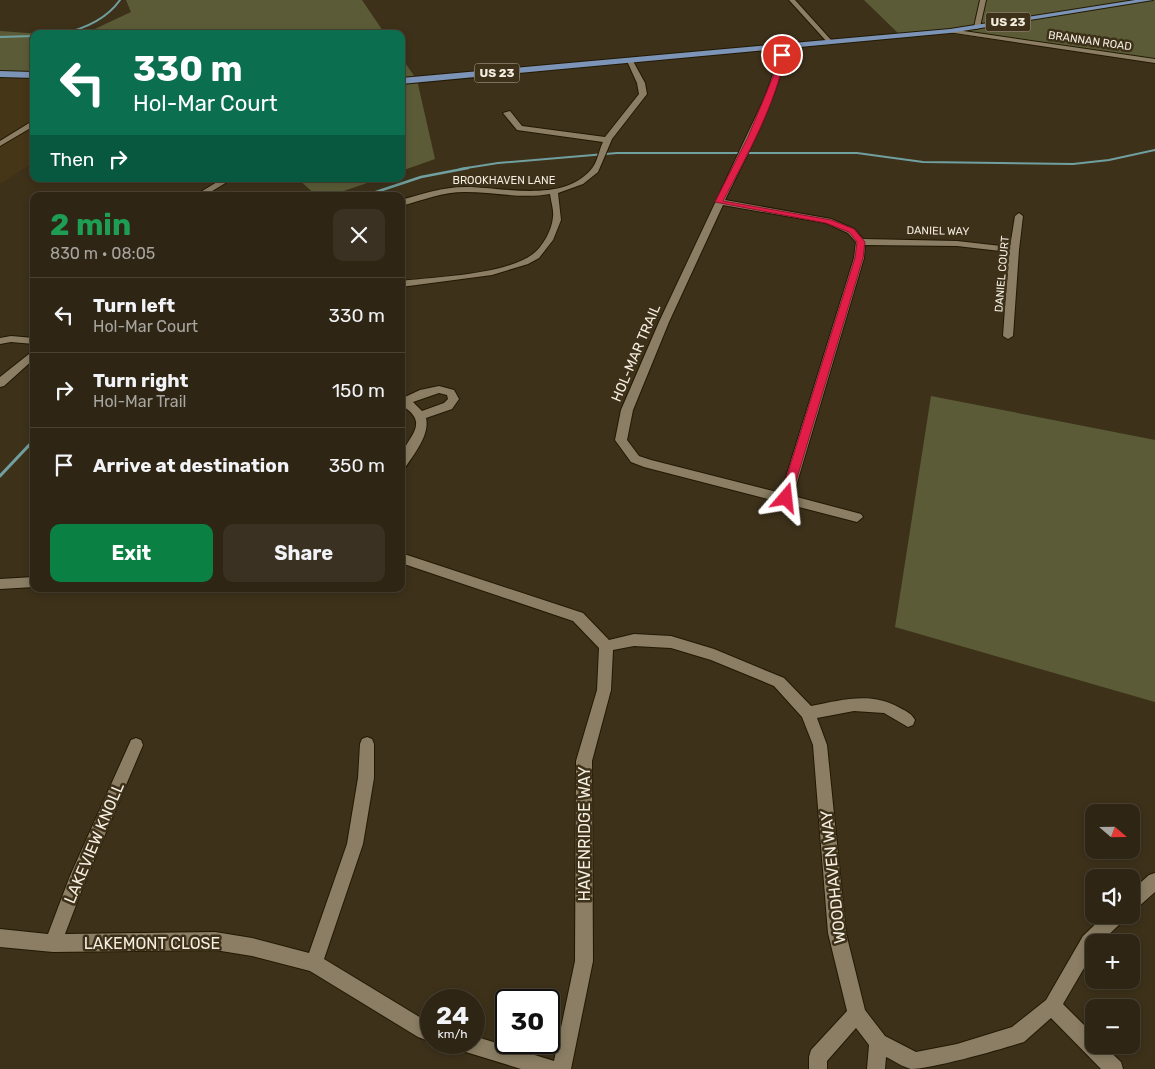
<!DOCTYPE html>
<html lang="en">
<head>
<meta charset="utf-8">
<style>
	body { margin:0; font-family:Rubik,sans-serif; background:#3a3122; color:#f1f3f6; height:100vh; display:flex; flex-direction:column; font-size:19px; white-space:nowrap }
	* { box-sizing:border-box; margin:0 }
	p { font-size:16px; color:#a7a5a0 }
	.icon { flex:none; width:28px; height:28px; fill:none; stroke:currentColor; stroke-width:2; stroke-linecap:round; stroke-linejoin:round }
	.map { position:relative; flex:1; overflow:hidden }
	.panel { position:absolute; left:30px; top:192px; width:375px; height:400px; display:flex; flex-direction:column; background:#2e2514; border-radius:10px; box-shadow:0 2px 8px #0003,0 0 0 1px #494234 }
	.panel>* { flex:none }
	.hud { position:absolute; left:30px; top:30px; width:375px; height:152px; border-radius:10px; box-shadow:0 2px 8px #0003,0 0 0 1px #494234; background:#0b6e4f; color:#fff; overflow:hidden }
	.needle { width:32px; rotate:110deg }
	.tools { position:absolute; left:1085px; top:804px; display:grid; gap:10px }
	.tools a { display:grid; place-items:center; width:55px; height:55px; border-radius:10px; background:#2e2514; box-shadow:0 2px 8px #0003,0 0 0 1px #494234; font-size:25px }
	.speed { position:absolute; left:420px; top:989px; display:flex; gap:10px; font-size:25px; font-weight:700; text-align:center }
	.speed>* { display:grid; place-content:center; width:65px; height:65px; border-radius:50%; background:#2e2514; box-shadow:0 2px 8px #0003,0 0 0 1px #494234; line-height:1 }
	.speed small { font-size:12px; font-weight:400 }
	.speed .limit { border:2px solid #111; border-radius:8px; background:#fff; color:#111 }
	.pin { position:absolute; display:grid; place-items:center; width:42px; height:42px; color:#fff; margin:-21px; border:2px solid #fff; border-radius:50%; box-shadow:0 1px 5px #0007 }
	.me { position:absolute; width:55px; margin:-28px; rotate:17deg; stroke-linejoin:round; filter:drop-shadow(0 0 4px #0008) }
	.turn { display:flex; align-items:center; gap:18px; height:105px; padding:0 20px; font-size:22px }
	.turn .icon { width:65px; height:65px; stroke-width:2.5 }
	.turn b { display:block; font-size:35px; line-height:42px }
	.then { display:flex; align-items:center; height:48px; padding:0 20px; background:#0003; gap:10px; font-size:19px }
	.round { display:grid; place-items:center; flex:none; width:52px; height:52px; border-radius:10px; background:#3a3122 }
	.head { display:flex; align-items:center; justify-content:space-between; height:85px; padding:0 20px }
	h1 { font-size:30px; font-weight:700; line-height:38px; color:#1e9e55 }
	.button { display:flex; gap:10px; margin-top:auto; padding:10px 20px }
	.button a { flex:1; height:58px; border-radius:10px; background:#0b8043; color:#fff; font-size:20px; font-weight:700; line-height:58px; text-align:center }
	.button a+a { background:#3a3122; color:#f1f3f6 }
	ul { padding:0; list-style:none }
	li { display:flex; align-items:center; gap:15px; height:75px; padding:0 20px; border-top:1px solid #494234 }
	li div { flex:1 }
	li b { display:block; font-size:19px }
	li em { font-style:normal }
	.map>svg:first-child { display:block }
</style>
</head>
<body>
<div class="map">
<svg width="1155" height="1069" viewBox="0 0 1155 1069">
	<rect width="100%" height="100%" fill="#3d311a"/>
	<path fill="#453618" d="M0,73L34,74V162L0,184Z"/>
	<path fill="#5b5c37" d="M126,0H362L385,34H84L131,12Z
		M864,0H1155V62L940,32L899,34Z
		M0,31L41,34H34V74L0,73Z
		M401,57L417,80L435,159L401,171Z
		M298,179H379L329,196H317Z
		M931,396L1155,440V702L895,627Z"/>
	<g fill="none" stroke-linecap="round" stroke-linejoin="round">
		<path stroke="#70a09f" stroke-width="2" d="M61,34C84,29 106,20 120,0
			M0,37L34,36
			M460,169L498,163L617,153H857L923,162L1073,164L1109,160L1155,150"/>
		<path stroke="#70a09f" stroke-width="2.5" d="M364,196L421,177L468,168"/>
		<path stroke="#70a09f" stroke-width="3" d="M0,476L34,440"/>
		<defs>
			<path id="minor" d="M789,0H795L832,41V43H828Z
				M980,0H986L980,27L977,29L974,27Z
				M950,29L1155,59V63L948,32L947,31Z
				M778,45H782C792,74 739,170 725,200L831,219L854,229L863,239L957,241L1010,247L1015,216L1019,213L1023,216L1019,250L1013,336L1008,339L1003,336L1009,252L957,246L865,245L864,258L793,496L861,514L863,517L857,522L644,467L631,462L615,440L621,410L659,322L765,97L776,66ZM723,205L826,223L848,233L856,242L854,258L781,493L651,460L639,456L627,440L633,410L669,322Z
				M630,59L633,61L645,83L647,94L612,139L598,172L583,184L558,193L561,220L553,240L539,258L528,264L492,275L401,287V281C436,277 505,275 533,254C543,246 552,230 553,217C554,210 551,202 550,194C522,199 493,192 465,192C443,192 423,200 401,206V200C422,194 443,187 465,187C503,187 566,204 593,167C598,160 599,150 603,142L517,130L503,113L510,111L522,126L605,137L639,94L637,83L627,61Z
				M34,120V126L0,146V141Z
				M222,179H232L204,196H194Z
				M11,336L34,338V344L11,342L0,344V338Z
				M34,350V359L4,386L0,387V377Z
				M439,386L454,390L459,399L452,409L426,418C430,435 414,454 405,468L401,469C401,465 401,461 401,457C405,438 433,424 401,405V396L405,397L420,390ZM439,393L447,395L448,399L444,403L422,411L413,402Z
				M401,553L583,613L609,640L634,634L671,636L714,649L784,678L811,706C841,700 872,691 900,708C906,711 912,714 915,720L913,725L908,727L884,713L854,711L817,718L827,745L846,933L865,1010L885,1036L916,1052L957,1044L1012,1027L1046,1000L1083,936L1105,915H1125L1123,921L1101,942H1094V951L1063,1004L1094,1035V1045H1103L1121,1062L1123,1069H1101L1051,1018L1024,1042L1017,1044C995,1051 931,1069 911,1069C903,1067 894,1061 886,1057L885,1069H867L869,1045L856,1028L827,1061V1069H809V1057L811,1050L847,1011L828,933L813,745L802,717L774,686L711,660L671,648L634,646L613,650L611,690L592,761L593,961L571,1069H521L456,1049L454,1042H474V1036L554,1061L575,961L576,761L597,690L599,648L573,621L401,563Z
				M34,577V587L0,589V579Z
				M367,737L372,739L374,744V778L363,844L324,959L431,1024V1042L418,1037L310,971L252,956L215,950L53,952L0,947V929L48,934L70,876L131,740L136,738L141,740L143,745L84,884L65,934L215,932L252,938L309,953L347,844L358,778L360,744L362,739Z
				M1155,873V892L1137,908L1131,910V891L1149,875Z"/>
			<path id="major" d="M1135,0H1153L950,33L401,84V78L950,29Z
				M0,71L34,72V78L0,77Z"/>
		</defs>
		<use href="#minor" stroke="#231903" stroke-width="2"/>
		<use href="#major" stroke="#231903" stroke-width="2"/>
		<use href="#minor" fill="#8b7e64" fill-rule="evenodd"/>
		<use href="#major" fill="#7c94b7" fill-rule="evenodd"/>
	</g>
	<path fill="#e11d48" stroke="#92132f" d="M780,54L785,55C775,106 747,155 723,201L831,220L854,229L865,242L863,258L791,498L786,502L780,498L855,258L857,242L849,232L826,223L715,202L748,137L775,72Z"/>
	<g text-anchor="middle" dominant-baseline="central" stroke-width="5" stroke-linejoin="round" paint-order="stroke">
		<g font-size="11" fill="#f5eee0" stroke="#3d311a">
			<text transform="translate(1090 41) rotate(8)">BRANNAN ROAD</text>
			<text x="504" y="180">BROOKHAVEN LANE</text>
			<text transform="translate(938 231) rotate(1)">DANIEL WAY</text>
			<text transform="translate(1002 274) rotate(-85)">DANIEL COURT</text>
		</g>
		<g fill="#3d311a" stroke="#beb5a5" stroke-width="1">
			<rect x="985.5" y="12.5" width="45" height="19" rx="4"/>
			<rect x="474.5" y="63.5" width="45" height="19" rx="4"/>
		</g>
		<g font-size="12" font-weight="bold" fill="#f5eee0">
			<text x="1008" y="22">US 23</text>
			<text x="497" y="73">US 23</text>
		</g>
		<g font-size="14" fill="#f5eee0" stroke="#3d311a">
			<text transform="translate(636 353) rotate(-67)">HOL-MAR TRAIL</text>
		</g>
		<g font-size="16" fill="#f5eee0" stroke="#3d311a">
			<text transform="translate(584 834) rotate(-90)">HAVENRIDGE WAY</text>
			<text transform="translate(94 843) rotate(-67)">LAKEVIEW KNOLL</text>
			<text transform="translate(833 877) rotate(-96)">WOODHAVEN WAY</text>
			<text x="152" y="943">LAKEMONT CLOSE</text>
		</g>
	</g>
</svg>
<div class="tools">
<a><svg class="needle" viewBox="-14 -14 28 28"><path d="M0-13l5 13h-10z" fill="#e53935"/><path d="M0 13l5-13h-10z" fill="#a7a5a0"/></svg></a>
<a><svg class="icon" aria-label="sound" viewBox="0 0 24 24"><path d="M4 9h4l5-4v14l-5-4H4zM17 9q2 3 0 6"/></svg></a>
<a>+</a>
<a>−</a>
</div>
<div class="speed"><div>24<small>km/h</small></div><div class="limit">30</div></div>
<div class="pin" style="left:782px;top:55px;background:#d93025"><svg class="icon" aria-label="arrive" viewBox="0 0 24 24"><path d="M6 21V4h12l-3 4 3 4H6"/></svg></div>
<svg class="me" style="left:786px;top:498px" viewBox="-20 -20 40 40"><path d="M0-17L14 15 0 8-14 15z" fill="#e11d48" stroke="#fff" stroke-width="4"/></svg>
<div class="hud">
<div class="turn"><svg class="icon" aria-label="left" viewBox="0 0 24 24"><path d="M17 20v-9H6M10 6l-5 5 5 5"/></svg><div><b>330 m</b>Hol-Mar Court</div></div>
<div class="then">Then<svg class="icon" aria-label="right" viewBox="0 0 24 24"><path d="M7 20v-9h11M14 6l5 5-5 5"/></svg></div>
</div>
<section class="panel">
<div class="head"><div><h1>2 min</h1><p>830 m · 08:05</p></div><a class="round"><svg class="icon" aria-label="close" viewBox="0 0 24 24"><path d="M6 6l12 12M18 6L6 18"/></svg></a></div>
<ul>
<li><svg class="icon" aria-label="left" viewBox="0 0 24 24"><path d="M17 20v-9H6M10 6l-5 5 5 5"/></svg><div><b>Turn left</b><p>Hol-Mar Court</p></div><em>330 m</em></li>
<li><svg class="icon" aria-label="right" viewBox="0 0 24 24"><path d="M7 20v-9h11M14 6l5 5-5 5"/></svg><div><b>Turn right</b><p>Hol-Mar Trail</p></div><em>150 m</em></li>
<li><svg class="icon" aria-label="arrive" viewBox="0 0 24 24"><path d="M6 21V4h12l-3 4 3 4H6"/></svg><div><b>Arrive at destination</b></div><em>350 m</em></li>
</ul>
<div class="button"><a>Exit</a><a>Share</a></div>
</section>
</div>
</body>
</html>
